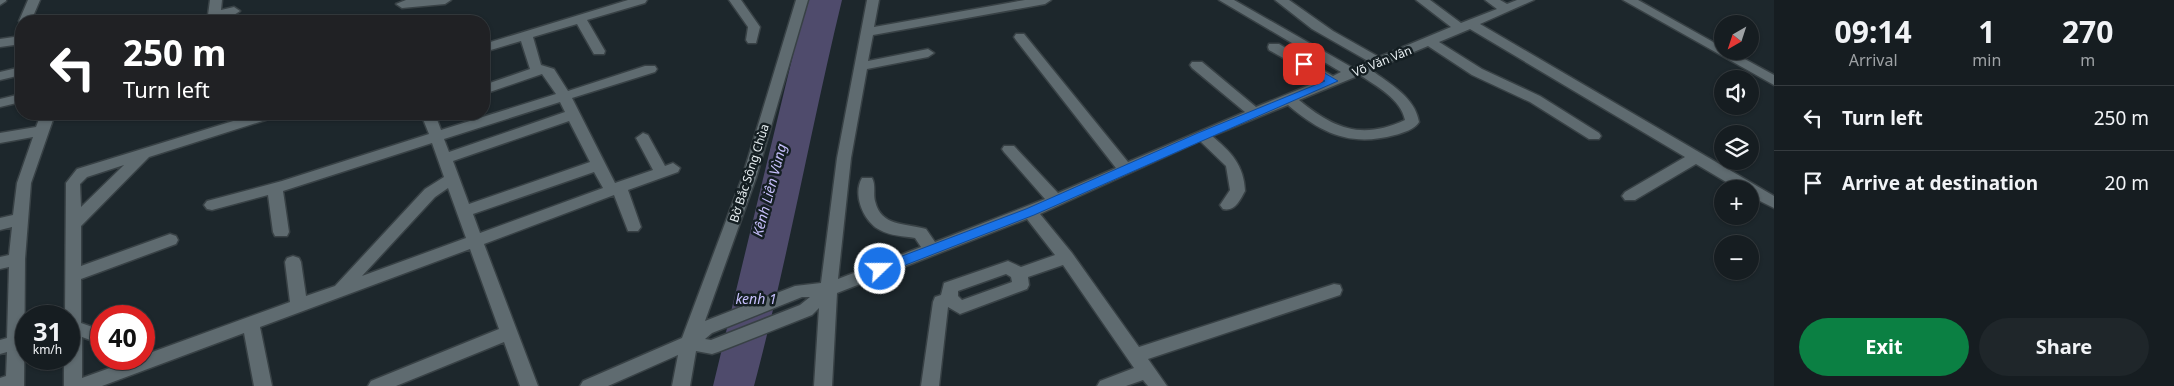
<!DOCTYPE html>
<html lang="en">
<head>
<meta charset="utf-8">
<style>
	body { margin:0; font-family:"Noto Sans",sans-serif; background:#1f262a; color:#f1f3f6; height:100vh; display:flex; flex-direction:column; font-size:19px; white-space:nowrap }
	* { box-sizing:border-box; margin:0 }
	p { font-size:16px; color:#9ea2a5 }
	.icon { flex:none; width:28px; height:28px; fill:none; stroke:currentColor; stroke-width:2; stroke-linecap:round; stroke-linejoin:round }
	.map { position:relative; flex:1; overflow:hidden }
	.panel { display:flex; flex-direction:column; background:#161d21; width:400px }
	.panel>* { flex:none }
	.banner { position:absolute; left:15px; top:15px; width:475px; height:105px; border-radius:20px; box-shadow:0 1px 4px #0004,0 0 0 1px #353b3f; background:#202124; color:#fff; overflow:hidden }
	.needle { width:32px; rotate:219deg }
	.controls { position:absolute; left:1714px; top:15px; display:grid; gap:10px }
	.controls a { display:grid; place-items:center; width:45px; height:45px; border-radius:50%; background:#161d21; box-shadow:0 1px 4px #0004,0 0 0 1px #353b3f; font-size:25px }
	.speed { position:absolute; left:15px; top:305px; display:flex; gap:10px; font-size:25px; font-weight:700; text-align:center }
	.speed>* { display:grid; place-content:center; width:65px; height:65px; border-radius:50%; background:#161d21; box-shadow:0 1px 4px #0004,0 0 0 1px #353b3f; line-height:1 }
	.speed small { font-size:12px; font-weight:400 }
	.speed .limit { border:8px solid #d22; background:#fff; color:#111 }
	.pin { position:absolute; display:grid; place-items:center; width:42px; height:42px; color:#fff; margin:-21px; border-radius:10px; box-shadow:0 2px 8px #0006 }
	.me { position:absolute; width:55px; margin:-28px; rotate:68deg; stroke-linejoin:round; filter:drop-shadow(0 0 4px #0008) }
	.turn { display:flex; align-items:center; gap:18px; height:105px; padding:0 25px; font-size:22px }
	.turn .icon { width:65px; height:65px; stroke-width:2.5 }
	.turn b { display:block; font-size:35px; line-height:42px }
	.eta { display:flex; justify-content:space-evenly; align-items:center; height:85px; text-align:center }
	.eta b { font-size:30px; font-weight:700; line-height:35px }
	.primary-button { display:flex; gap:10px; margin-top:auto; padding:10px 25px }
	.primary-button a { flex:1; height:58px; border-radius:30px; background:#0b8043; color:#fff; font-size:20px; font-weight:700; line-height:58px; text-align:center }
	.primary-button a+a { background:#1f262a; color:#f1f3f6 }
	ul { padding:0; list-style:none }
	li { display:flex; align-items:center; gap:15px; height:65px; padding:0 25px; border-top:1px solid #353b3f }
	li div { flex:1 }
	li b { display:block; font-size:19px }
	li em { font-style:normal }
	main { display:flex; flex:1; min-height:0 }
	.map>svg:first-child { display:block }
</style>
</head>
<body>
<main>
<div class="map">
<svg width="1774" height="386" viewBox="0 0 1774 386">
	<rect width="100%" height="100%" fill="#1d272c"/>
	<path fill="#4f4b6c" d="M808,0H842C811,128 788,258 754,386H713L798,34Z"/>
	<g fill="none" stroke-linecap="round" stroke-linejoin="round">
		<defs>
			<path id="minor" d="M0,0H6V1L0,5Z
				M28,0H40L31,21H21V24L19,21Z
				M210,0H222L221,10L234,7L240,11L234,15L210,18L208,15Z
				M406,0H451L445,4L402,8L396,4Z
				M628,0H647L645,3L587,20L605,51L604,54H594L577,24L533,37L541,65L554,69L568,91L645,66H655L657,69L655,72L572,98L615,183L653,170L636,138L643,133L648,135L665,166L673,163L680,168L678,172L628,190L641,227L638,231H628L614,195L484,244L538,386H520L504,342L396,386H368L371,381L499,329L470,249L260,327L272,386H254L244,333L102,386H64V359H69V316H65L66,183L77,169L256,114H277L275,117L149,157L81,226V266L170,234L176,236L178,240L176,244L81,279V323L101,330V344L82,337V378L135,359H144V355L290,302L285,262L287,258L293,256L299,258L301,262L306,296L335,286L425,189L444,177L432,143L283,191L289,232L287,236H275L273,232L268,195L212,210L207,209L204,205L207,201L282,181L429,134L421,114H435L441,130L556,94L542,74L484,94V85L530,69L521,41L484,52V44ZM560,102L565,112L449,152L444,139ZM569,121L590,162L469,204L453,161ZM124,165L81,207L80,184L87,177ZM594,172L603,188L480,233L473,214ZM448,188L466,238L362,276L435,197Z
				M729,0H741L760,27L756,43H748L746,40L748,27Z
				M796,0H808L756,178L705,321L795,286L821,283L837,158L867,0H879L874,27L1025,0H1051L1045,4L873,35L868,61L928,49L934,53L928,57L867,69L851,158L838,279L921,247L915,238C904,236 890,236 880,230C864,222 852,195 862,178H872C876,185 873,194 875,201C881,227 905,223 926,229L935,242L1045,199L1004,152L1002,149L1004,146H1014L1058,193L1116,168L1016,40L1014,37L1016,34H1024L1128,162L1245,112L1192,68L1190,65L1192,62H1202L1256,107L1322,80L1269,50L1268,47L1269,44H1279L1333,76L1341,72L1219,0H1234L1353,68L1368,61L1312,29L1275,0H1289L1333,31L1379,57L1451,27L1416,0H1430L1461,23L1497,9L1485,0H1500L1507,4L1517,0H1534L1480,24L1774,196V208L1750,196V189H1738L1696,164L1635,200H1625L1622,196L1625,192L1685,157L1470,29L1439,42L1482,69L1540,96L1599,133L1601,136L1599,139H1589L1530,102L1472,75L1428,46L1371,70C1390,84 1415,97 1419,122C1415,129 1403,133 1395,135C1351,147 1322,134 1288,105L1212,136C1231,152 1244,165 1245,191C1240,200 1235,212 1223,209L1220,205L1230,190L1226,166L1200,141L1040,214L1072,253L1139,347L1334,284L1340,285L1342,290L1340,295L1148,359L1167,386H1148L1143,380L1126,386H1097L1100,381L1134,368L1063,265L1028,277L1029,285L1027,289L960,314L948,307L939,386H921L933,302L935,297L941,295L944,283L1008,261L1021,267L1055,255L1027,219L837,293L832,386H814L819,308L812,315L718,352L712,354L696,351L690,386H672L678,355L608,386H580L583,381L682,338L742,178ZM1360,75C1376,86 1401,99 1405,120C1362,140 1334,129 1299,100ZM1006,274L1011,277L1012,282L962,300L958,296V291ZM802,297H810L800,305L711,340L705,339L712,333Z
				M1623,0H1638L1722,47V51H1730L1774,75V85Z
				M21,36V44L0,47V39Z
				M21,67V75L0,80V72Z
				M21,94V102L0,107V99Z
				M41,114H55L31,183L25,259L24,386H0V378L6,376L7,352L0,354V340L7,338L9,267L0,269V257L9,255L12,227L0,230V218L13,215L17,183L33,137L0,143V133L36,127Z"/>
		</defs>
		<use href="#minor" stroke="#384145" stroke-width="3"/>
		<use href="#minor" fill="#5f6b70" fill-rule="evenodd"/>
	</g>
	<path fill="#1a73e8" stroke="#114b97" d="M1304,61L1338,81L1034,215L885,273L880,274L874,269L876,266L1026,209L1198,133L1325,81L1300,66L1299,64Z"/>
	<g text-anchor="middle" dominant-baseline="central" stroke-width="5" stroke-linejoin="round" paint-order="stroke">
		<g font-size="12" fill="#e8eff2" stroke="#141e22">
			<text transform="translate(1382 61) rotate(-22)">Võ Văn Vân</text>
			<text transform="translate(749 173) rotate(-72)">Bờ Bắc Sông Chùa</text>
		</g>
		<g font-size="14" font-style="italic" fill="#c6bffb" stroke="#141e22">
			<text transform="translate(769 190) rotate(-75)">Kênh Liên Vùng</text>
			<text x="756" y="298">kenh 1</text>
		</g>
	</g>
</svg>
<div class="controls">
<a><svg class="needle" viewBox="-14 -14 28 28"><path d="M0-13l5 13h-10z" fill="#e53935"/><path d="M0 13l5-13h-10z" fill="#9ea2a5"/></svg></a>
<a><svg class="icon" aria-label="sound" viewBox="0 0 24 24"><path d="M4 9h4l5-4v14l-5-4H4zM17 9q2 3 0 6"/></svg></a>
<a><svg class="icon" aria-label="layers" viewBox="0 0 24 24"><path d="M12 4l9 5-9 5-9-5zM3 14l9 5 9-5"/></svg></a>
<a>+</a>
<a>−</a>
</div>
<div class="speed"><div>31<small>km/h</small></div><div class="limit">40</div></div>
<div class="pin" style="left:1304px;top:64px;background:#d93025"><svg class="icon" aria-label="arrive" viewBox="0 0 24 24"><path d="M6 21V4h12l-3 4 3 4H6"/></svg></div>
<svg class="me" style="left:880px;top:269px" viewBox="-20 -20 40 40"><circle r="17" fill="#1a73e8" stroke="#fff" stroke-width="3"/><path d="M0-11L8 9 0 5-8 9z" fill="#fff"/></svg>
<div class="banner">
<div class="turn"><svg class="icon" aria-label="left" viewBox="0 0 24 24"><path d="M17 20v-9H6M10 6l-5 5 5 5"/></svg><div><b>250 m</b>Turn left</div></div>
</div>
</div>
<section class="panel">
<div class="eta">
<div><b>09:14</b><p>Arrival</p></div>
<div><b>1</b><p>min</p></div>
<div><b>270</b><p>m</p></div>
</div>
<ul>
<li><svg class="icon" aria-label="left" viewBox="0 0 24 24"><path d="M17 20v-9H6M10 6l-5 5 5 5"/></svg><div><b>Turn left</b></div><em>250 m</em></li>
<li><svg class="icon" aria-label="arrive" viewBox="0 0 24 24"><path d="M6 21V4h12l-3 4 3 4H6"/></svg><div><b>Arrive at destination</b></div><em>20 m</em></li>
</ul>
<div class="primary-button"><a>Exit</a><a>Share</a></div>
</section>
</main>
</body>
</html>
